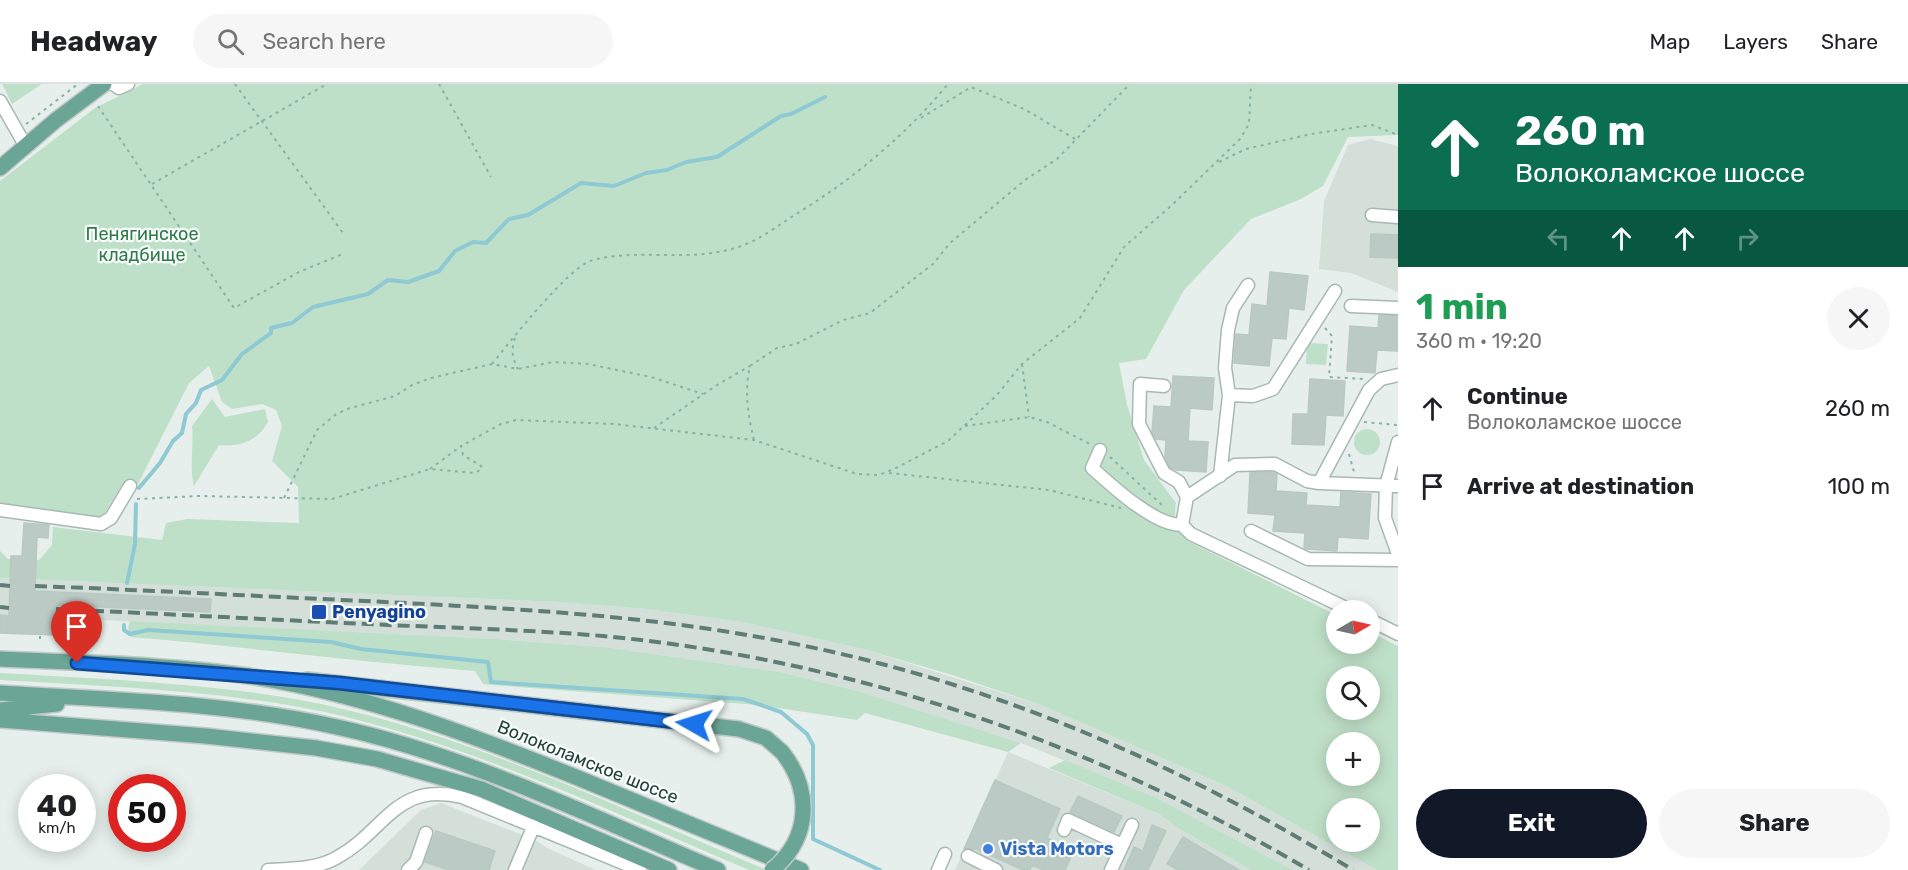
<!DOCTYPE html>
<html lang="en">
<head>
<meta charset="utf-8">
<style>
	body { margin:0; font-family:Rubik,sans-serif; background:#f6f6f6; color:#202124; height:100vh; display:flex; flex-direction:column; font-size:22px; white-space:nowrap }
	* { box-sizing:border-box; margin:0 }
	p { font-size:20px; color:#757577 }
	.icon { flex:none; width:33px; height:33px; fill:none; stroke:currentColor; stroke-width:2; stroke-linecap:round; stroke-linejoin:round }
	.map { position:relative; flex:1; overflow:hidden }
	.panel { display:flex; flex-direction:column; background:#fff; width:510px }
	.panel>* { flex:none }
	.top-card { background:#0b6e4f; color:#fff; overflow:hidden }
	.needle { width:39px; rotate:81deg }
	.tools { position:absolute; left:1326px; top:516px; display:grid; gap:12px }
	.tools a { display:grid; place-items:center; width:54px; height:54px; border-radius:50%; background:#fff; box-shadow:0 3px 15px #0003; font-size:30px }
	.speed { position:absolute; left:18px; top:690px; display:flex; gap:12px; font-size:30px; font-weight:700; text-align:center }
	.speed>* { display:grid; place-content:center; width:78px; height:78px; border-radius:50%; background:#fff; box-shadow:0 3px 15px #0003; line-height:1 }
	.speed small { font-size:15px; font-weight:400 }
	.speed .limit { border:9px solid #d22; background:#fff; color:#111 }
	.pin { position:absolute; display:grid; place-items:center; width:51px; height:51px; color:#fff; margin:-62px -26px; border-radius:50% 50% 50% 0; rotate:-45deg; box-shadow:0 0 6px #0007 }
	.pin .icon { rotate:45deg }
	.me { position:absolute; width:66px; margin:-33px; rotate:276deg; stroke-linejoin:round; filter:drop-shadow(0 0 4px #0008) }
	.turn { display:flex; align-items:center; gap:21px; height:126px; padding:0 18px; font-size:27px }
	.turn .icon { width:78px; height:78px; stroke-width:2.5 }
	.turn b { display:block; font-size:42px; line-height:51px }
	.lanes { display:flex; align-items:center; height:57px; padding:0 18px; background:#0003; justify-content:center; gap:30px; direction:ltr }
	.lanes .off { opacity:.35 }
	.round { display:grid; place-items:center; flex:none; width:63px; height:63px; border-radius:32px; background:#f6f6f6 }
	.summary { display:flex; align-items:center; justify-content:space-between; height:102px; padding:0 18px }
	h1 { font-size:36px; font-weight:700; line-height:45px; color:#1e9e55 }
	.button { display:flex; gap:12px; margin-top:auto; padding:12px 18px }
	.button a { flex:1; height:69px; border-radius:36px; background:#111827; color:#fff; font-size:24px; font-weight:700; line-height:69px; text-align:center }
	.button a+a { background:#f6f6f6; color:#202124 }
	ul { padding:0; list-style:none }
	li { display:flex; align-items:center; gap:18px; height:78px; padding:0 18px }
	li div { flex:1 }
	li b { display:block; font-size:22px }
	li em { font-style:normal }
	header { display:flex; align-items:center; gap:36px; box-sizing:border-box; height:84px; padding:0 30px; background:#fff; border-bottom:2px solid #e0e0e0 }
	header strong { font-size:28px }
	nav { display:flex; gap:33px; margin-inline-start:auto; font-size:21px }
	.search { width:420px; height:54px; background:#f6f6f6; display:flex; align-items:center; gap:15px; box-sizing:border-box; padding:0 21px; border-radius:33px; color:#757577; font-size:22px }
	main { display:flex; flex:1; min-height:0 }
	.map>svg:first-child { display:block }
</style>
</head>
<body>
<header>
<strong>Headway</strong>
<div class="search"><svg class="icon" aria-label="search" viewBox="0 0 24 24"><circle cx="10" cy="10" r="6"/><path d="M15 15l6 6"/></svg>Search here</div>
<nav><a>Map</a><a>Layers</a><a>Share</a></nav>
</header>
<main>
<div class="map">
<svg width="1398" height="786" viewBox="0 0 1398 786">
	<rect width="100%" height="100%" fill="#e6efeb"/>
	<path fill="#d4dfda" d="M1370,55L1398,62V208L1351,189L1319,185L1324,117L1348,61Z
		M0,494L559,518L645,525L742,538L863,565L1041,621L1226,702L1377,786H1293L1155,713L1021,659L858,607L780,588L604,563L496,555L0,531Z
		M1008,668L1159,730L1181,746L1251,786H955Z
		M441,719L535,756L549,765L596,786H359L421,726Z"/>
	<path fill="#bfe0c8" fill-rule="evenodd" d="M2,0H42L12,20Z
		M143,0H1398V51L1348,53L1323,102L1301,115L1251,135L1184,206L1146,275L1119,279L1127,321L1144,376L1176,419C1173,435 1177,443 1188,457L1336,531V560H1370V548L1398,562V786H1377L1226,702L1041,621L952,591L863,565L742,538L645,525L559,518L0,494V467L8,475L39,476L52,461L53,443L162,456L166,439L187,435L299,439L298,403L272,377L282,342L276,326L262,320L232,325L222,318L209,282L189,299L137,402L122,401L101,435L0,419V97L95,24ZM1336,592H1370V626H1336ZM1336,658H1370V692H1336ZM1336,724H1370V758H1336Z
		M1307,259L1328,260L1326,281L1306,280Z
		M212,315L225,333L265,325L268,338C257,358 240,363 219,361L194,402C189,381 194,363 192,342Z
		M1354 358a13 13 0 1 1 26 0a13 13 0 1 1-26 0Z
		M130,537L496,555L604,563L780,588L858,607L1021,659L1008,668L865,629L857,636L759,621L492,601L483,600L475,587C360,578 246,563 131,553L128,544Z
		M0,589C114,596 231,599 343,625C490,660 628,728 767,786H749C616,730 483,666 342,632C231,606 114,603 0,596Z
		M1065,676L1155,713L1293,786H1251L1181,746L1159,730L1049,684Z"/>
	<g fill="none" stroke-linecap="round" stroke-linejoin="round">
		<path stroke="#8ec9d4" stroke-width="4" d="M139,404L160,379L173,357L182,349L186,330L196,319L201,306L222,296L242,270L271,249V244L292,239L313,223L368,210L388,196L408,198L439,187L455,167L473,158L486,159L509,135L528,131L581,99L614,102L646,89L667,86L686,78L717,73L781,32L791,30L825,13
			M127,499L135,460L136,420
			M124,541V546L130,550L148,546L331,558L361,565L488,578L491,598L743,615L781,628L807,650L813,661V755L880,786"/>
	</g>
	<path fill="#bbcac4" stroke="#b8c9c2" stroke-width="1.5" d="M1371,150L1398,151V174L1370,173Z
		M1270,188L1308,192L1304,226L1289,224L1286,255L1272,254L1269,282L1234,279L1236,250L1249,251L1252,220L1267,222Z
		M1379,231L1398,232V267L1377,266L1375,289L1347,287L1350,242L1378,244Z
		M1173,292L1214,294L1212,326L1190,324L1188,357L1208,358L1206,388L1176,386L1170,383L1165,373L1166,356L1156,355L1152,348L1154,322L1171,323Z
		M1310,295L1345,297L1343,332L1326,331L1324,361L1292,360L1293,330H1308Z
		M1272,388L1277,390L1276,407L1307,409L1306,421L1340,423L1341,408L1371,410L1368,455L1338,453L1337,467L1307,465L1304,464L1305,449L1273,447L1275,431L1248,429L1250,389Z
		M24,439L49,441L48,454L37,453L35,507L211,515L210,528L57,521L55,551L0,549V531L9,532L11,472H22Z
		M995,696L1060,725L1047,754L1074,766L1065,786H1043L1032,781L1030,786H1023L976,765H964Z
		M1078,712L1122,732L1114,748L1070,728Z
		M1152,741L1166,747L1148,786H1124L1134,763L1143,767Z
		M436,747L495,767L489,786H449L425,778Z
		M1183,753L1239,786H1178L1167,780Z"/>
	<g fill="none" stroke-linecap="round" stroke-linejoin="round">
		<defs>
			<path id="minor" d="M113,0L119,4L128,0
				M0,17L25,61
				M1372,131L1398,133
				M1351,222L1398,224
				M1164,302L1140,300L1139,340L1164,389L1179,398L1187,413
				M1229,311L1253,312L1273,305L1335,207
				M1398,358L1386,402L1385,434L1398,470
				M1100,366L1092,384C1112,402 1155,442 1182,441
				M1220,392L1229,311L1225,284L1228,246L1233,224L1248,201
				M1319,399L1369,306L1381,295L1398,291
				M0,426L101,440L111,434L130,402
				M1251,447L1308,475L1398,476
				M1350,526L1191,450L1182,441L1187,413L1235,381L1275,380L1307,397L1319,399L1398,402
				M1370,536L1398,550
				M1064,746L1068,736L1122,761
				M968,772L996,786
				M268,786C290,785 317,785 336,774C385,748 395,697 462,713L640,786
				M408,786L416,778L426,749
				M515,786L534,741
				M938,786L945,770
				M1111,786L1132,741"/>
			<path id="major" d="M0,84L56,36L104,0
				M0,575C83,579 167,580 249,592C365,610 475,652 583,696C656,726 728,756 801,786
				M307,596L739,645L766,654L782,668
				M0,609C112,616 227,618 337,643C470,672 594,734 718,786
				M0,626L57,620
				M0,636L206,652L316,664L377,675L481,705L669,786"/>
		</defs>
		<use href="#minor" stroke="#a8b8b2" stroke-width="15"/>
		<use href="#major" stroke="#c2cac8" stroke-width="18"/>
		<path stroke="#86b3a5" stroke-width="2" stroke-dasharray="3 4.5" stroke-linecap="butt" d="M235,0L343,149
			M439,0L491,93
			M98,22L234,224L299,188L345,169
			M921,34L971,3L1024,25L1077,56
			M26,40L78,0
			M1219,78L1246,65L1311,50L1372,41L1398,51
			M152,100L327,0
			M1325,244L1332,252L1329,293L1365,295
			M515,254C511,266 512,274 518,285
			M492,280C509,259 570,181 593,176C638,164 692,179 738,163C758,157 776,143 793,132C852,96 904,53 948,0
			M1022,280L1029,333
			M1364,338L1398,341
			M965,342L1029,333L1047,338L1090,360
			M654,344L717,301L750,282
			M754,356C748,331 744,308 750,282L777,264L796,260L843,236L870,229L933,180L950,159L1025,96L1057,75L1130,0
			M1349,370L1354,388
			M1110,373L1163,422
			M430,385L461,362
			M889,389L1049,406L1121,424
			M284,414L317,346L335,331L347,325L395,312L412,301L431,294L492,280L518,285L553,278L588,280L651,293L703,310
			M137,415L199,412L332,415L430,385L475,389L482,385L481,382L463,371L461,362L501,340L516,336L614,340L754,356L857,390L879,391L894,385L948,357L997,311L1022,280L1080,234L1124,163L1172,121L1240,55L1249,40L1251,0
			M40,555V551"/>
		<use href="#minor" stroke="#fff" stroke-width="12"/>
		<use href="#major" stroke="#6aa596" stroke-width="15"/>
		<path stroke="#5f7d75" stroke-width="4" stroke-dasharray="12 6" stroke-linecap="butt" d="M0,501L10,502
			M35,502C145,506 255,512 365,517C502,524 639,530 775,556C984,595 1172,676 1353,786
			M0,523L9,524
			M56,525C167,530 278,536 388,541C460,544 532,546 603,552C851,575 1096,660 1309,786"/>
		<defs>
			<path id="major-bridge" d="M772,786C811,754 812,706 782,668"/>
		</defs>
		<use href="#major-bridge" stroke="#c2cac8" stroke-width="18" stroke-linecap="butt"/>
		<use href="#major-bridge" stroke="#6aa596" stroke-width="15"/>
	</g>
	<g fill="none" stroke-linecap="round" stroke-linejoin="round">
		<defs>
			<path id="route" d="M77,579L339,599L694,640"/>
		</defs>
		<use href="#route" stroke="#114b97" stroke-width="15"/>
		<use href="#route" stroke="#1a73e8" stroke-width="10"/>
	</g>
	<rect fill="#1a4fb4" stroke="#f7fbf9" stroke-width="2" x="311" y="520" width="16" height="16" rx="3"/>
	<circle fill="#3f7fe0" stroke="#f7fbf9" stroke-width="2" cx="988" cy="765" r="6"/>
	<g text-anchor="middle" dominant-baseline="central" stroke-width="4.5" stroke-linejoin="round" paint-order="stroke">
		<g font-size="18" fill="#2d7a4b" stroke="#f7fbf9">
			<text x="142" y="150">Пенягинское<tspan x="142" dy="21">кладбище</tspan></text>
		</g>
		<g font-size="18" font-weight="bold" fill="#164399" stroke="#f7fbf9" text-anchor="start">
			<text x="332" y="528">Penyagino</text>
		</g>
		<g font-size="18" fill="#24423a" stroke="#f7fbf9">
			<text transform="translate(588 678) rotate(22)">Волоколамское шоссе</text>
		</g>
		<g font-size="18" font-weight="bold" fill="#366cbe" stroke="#f7fbf9" text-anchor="start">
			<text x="1000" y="765">Vista Motors</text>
		</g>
	</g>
</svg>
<div class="tools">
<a><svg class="needle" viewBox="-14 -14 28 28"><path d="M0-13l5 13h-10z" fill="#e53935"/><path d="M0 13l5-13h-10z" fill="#757577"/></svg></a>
<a><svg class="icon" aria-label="search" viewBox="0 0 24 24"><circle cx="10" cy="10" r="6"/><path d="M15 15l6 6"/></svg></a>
<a>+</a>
<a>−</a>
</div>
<div class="speed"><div>40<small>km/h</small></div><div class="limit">50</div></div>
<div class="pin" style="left:77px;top:579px;background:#d93025"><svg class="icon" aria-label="arrive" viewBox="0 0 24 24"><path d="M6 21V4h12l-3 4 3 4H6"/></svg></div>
<svg class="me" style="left:694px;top:640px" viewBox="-20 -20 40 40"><path d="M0-17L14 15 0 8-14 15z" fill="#1a73e8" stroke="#fff" stroke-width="4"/></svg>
</div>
<section class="panel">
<div class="top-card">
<div class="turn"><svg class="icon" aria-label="ahead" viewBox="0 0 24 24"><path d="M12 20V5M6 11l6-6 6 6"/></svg><div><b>260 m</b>Волоколамское шоссе</div></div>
<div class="lanes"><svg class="icon off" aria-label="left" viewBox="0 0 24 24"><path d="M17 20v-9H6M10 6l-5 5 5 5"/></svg><svg class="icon" aria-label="ahead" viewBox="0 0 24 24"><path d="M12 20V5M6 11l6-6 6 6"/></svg><svg class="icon" aria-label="ahead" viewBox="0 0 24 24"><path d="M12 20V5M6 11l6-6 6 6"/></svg><svg class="icon off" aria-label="right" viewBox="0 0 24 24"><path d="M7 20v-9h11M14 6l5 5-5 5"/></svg></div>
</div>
<div class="summary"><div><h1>1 min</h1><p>360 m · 19:20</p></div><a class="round"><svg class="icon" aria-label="close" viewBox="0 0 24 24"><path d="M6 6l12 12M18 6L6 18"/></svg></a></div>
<ul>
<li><svg class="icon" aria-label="ahead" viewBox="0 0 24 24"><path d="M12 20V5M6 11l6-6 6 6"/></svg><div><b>Continue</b><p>Волоколамское шоссе</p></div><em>260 m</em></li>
<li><svg class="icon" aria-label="arrive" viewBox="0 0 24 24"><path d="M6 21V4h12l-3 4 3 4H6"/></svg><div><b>Arrive at destination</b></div><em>100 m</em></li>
</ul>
<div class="button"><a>Exit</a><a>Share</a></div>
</section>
</main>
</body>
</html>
